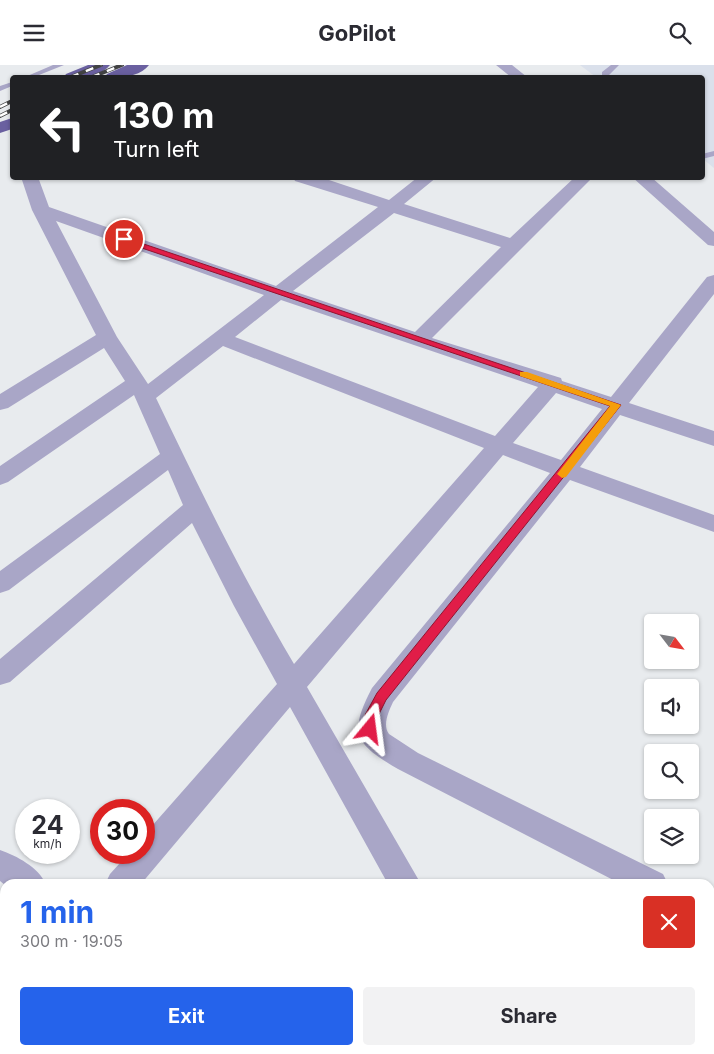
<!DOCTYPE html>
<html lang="en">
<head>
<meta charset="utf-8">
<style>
	body { margin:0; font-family:Inter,sans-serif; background:#f2f2f3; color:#2b2b33; height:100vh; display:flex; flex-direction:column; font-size:19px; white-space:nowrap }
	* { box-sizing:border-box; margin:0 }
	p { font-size:16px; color:#7c7c81 }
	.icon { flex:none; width:28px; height:28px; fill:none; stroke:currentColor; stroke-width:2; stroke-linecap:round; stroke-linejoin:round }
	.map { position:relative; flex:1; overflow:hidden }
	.side { position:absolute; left:0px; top:814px; width:715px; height:176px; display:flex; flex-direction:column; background:#fff; border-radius:15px 15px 0 0; box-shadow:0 1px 4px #0004 }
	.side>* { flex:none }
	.top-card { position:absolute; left:10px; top:10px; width:695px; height:105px; border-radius:5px; box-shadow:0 1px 4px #0004; background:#202124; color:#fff; overflow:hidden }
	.needle { width:32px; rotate:121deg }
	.controls { position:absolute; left:644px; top:549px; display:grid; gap:10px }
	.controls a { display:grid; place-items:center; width:55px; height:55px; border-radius:5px; background:#fff; box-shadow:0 1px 4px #0004; font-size:25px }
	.speed { position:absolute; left:15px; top:734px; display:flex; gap:10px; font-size:25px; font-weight:700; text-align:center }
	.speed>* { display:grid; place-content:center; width:65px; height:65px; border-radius:50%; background:#fff; box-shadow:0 1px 4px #0004; line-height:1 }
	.speed small { font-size:12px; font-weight:400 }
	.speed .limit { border:8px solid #d22; background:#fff; color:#111 }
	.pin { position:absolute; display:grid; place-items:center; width:42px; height:42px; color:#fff; margin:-21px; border:2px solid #fff; border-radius:50%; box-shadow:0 1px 5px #0007 }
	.me { position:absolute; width:55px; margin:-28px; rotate:16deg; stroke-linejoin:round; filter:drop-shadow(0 0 4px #0008) }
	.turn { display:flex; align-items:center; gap:18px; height:105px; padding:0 20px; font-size:22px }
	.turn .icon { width:65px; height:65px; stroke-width:2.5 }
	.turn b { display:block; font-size:35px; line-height:42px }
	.round { display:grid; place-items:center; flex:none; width:52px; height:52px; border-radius:5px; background:#f2f2f3 }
	.head { display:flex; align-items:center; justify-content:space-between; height:85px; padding:0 20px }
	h1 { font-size:30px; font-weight:700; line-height:38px; color:#2563eb }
	.primary-button { display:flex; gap:10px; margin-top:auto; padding:10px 20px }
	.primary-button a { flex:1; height:58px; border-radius:5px; background:#2563eb; color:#fff; font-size:20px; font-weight:700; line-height:58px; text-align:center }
	.primary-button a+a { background:#f2f2f3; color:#2b2b33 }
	header { display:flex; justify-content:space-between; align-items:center; height:65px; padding:0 20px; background:#fff; font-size:22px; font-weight:700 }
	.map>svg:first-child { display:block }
</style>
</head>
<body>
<header><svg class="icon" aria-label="menu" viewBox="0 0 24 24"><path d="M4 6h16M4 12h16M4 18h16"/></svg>GoPilot<svg class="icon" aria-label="search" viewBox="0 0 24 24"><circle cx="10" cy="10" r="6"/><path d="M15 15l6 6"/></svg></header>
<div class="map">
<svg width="714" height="989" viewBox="0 0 714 989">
	<rect width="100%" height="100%" fill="#e8ebee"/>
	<path fill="#dae0eb" d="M580,0H714V103L703,94L702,12H596Z"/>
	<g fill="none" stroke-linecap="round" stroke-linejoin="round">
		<path fill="#a9a6c7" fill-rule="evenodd" d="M53,0H64L34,12H25Z
			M611,0H619L608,11H602V7Z
			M12,17V21L0,26V21Z
			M714,86V91L702,94V89Z"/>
		<path fill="#a9a6c7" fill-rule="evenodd" d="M496,0H512L527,12H511Z
			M21,112H38L49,142L276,221L378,142L295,116L293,112H320L389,135L418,112H437L404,139L510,173L575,112H593L432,273L561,313L562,316L611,332L707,212L714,210V229L629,338L714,366V381L620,350L580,402L714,450V467L570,415L393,637C389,646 382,660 389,669L418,688L663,809L668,819H621L398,704C355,679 348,669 372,623L550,408L503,390L307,622L421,819H388L290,642L141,819H105L110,809L129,788H144V770L277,619L234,541L192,458L10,617L0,620V594L183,440L168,405L9,525L0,528V506L160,389L134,330L8,417L0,420V401L125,316L104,283L8,343L0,345V329L96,270L32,145ZM394,148L501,182L415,267L293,226ZM56,156L264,230L148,319L117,272ZM281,235L538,322L495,371L235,272ZM223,281L484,383L294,599C243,513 199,423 156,333ZM556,328L602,344L561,395L513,378Z
			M632,112H651L714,167V181L708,180Z
			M0,785C17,791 38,802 46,819L5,820L0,816Z
			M710,833L714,835V865L710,863Z
			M5,939V977L0,979V941Z
			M481,985H517L519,989H483Z"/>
		<path fill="#6a60a0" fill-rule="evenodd" d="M88,0H110C101,12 77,14 64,12L66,9Z
			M127,0H149C140,12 118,14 105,12L107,9Z
			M12,53V64L0,68V57Z"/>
		<defs>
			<path id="rail" d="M71,12L101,0
				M92,12L122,0
				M0,42L12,36
				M0,51L12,45"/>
		</defs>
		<use href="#rail" stroke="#424344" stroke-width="4"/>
		<use href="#rail" stroke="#fff" stroke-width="2.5" stroke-dasharray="8" stroke-linecap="butt"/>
	</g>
	<path fill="#e11d48" stroke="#92132f" d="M121,173H126L621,340L386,635L378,651L374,668L370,669L363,664L365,650L377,628L610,341L121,176Z"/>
	<path fill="#f59e0b" d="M520,307H527L621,340L566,412L562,413L557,409L610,341L520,311Z"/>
</svg>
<div class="controls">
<a><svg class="needle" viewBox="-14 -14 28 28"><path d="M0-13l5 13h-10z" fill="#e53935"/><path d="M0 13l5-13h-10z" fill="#7c7c81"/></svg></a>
<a><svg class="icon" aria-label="sound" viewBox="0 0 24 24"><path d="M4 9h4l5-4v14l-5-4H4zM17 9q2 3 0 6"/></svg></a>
<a><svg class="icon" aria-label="search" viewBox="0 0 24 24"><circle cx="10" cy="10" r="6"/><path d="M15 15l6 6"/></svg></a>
<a><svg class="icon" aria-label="layers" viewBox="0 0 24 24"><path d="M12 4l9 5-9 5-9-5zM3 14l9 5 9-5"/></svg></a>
</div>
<div class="speed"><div>24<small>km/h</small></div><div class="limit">30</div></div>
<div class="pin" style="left:124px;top:174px;background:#d93025"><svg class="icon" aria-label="arrive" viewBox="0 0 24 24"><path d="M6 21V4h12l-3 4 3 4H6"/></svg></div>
<svg class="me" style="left:370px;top:664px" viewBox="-20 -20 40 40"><path d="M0-17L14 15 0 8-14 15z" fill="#e11d48" stroke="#fff" stroke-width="4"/></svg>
<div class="top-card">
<div class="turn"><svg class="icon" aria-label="left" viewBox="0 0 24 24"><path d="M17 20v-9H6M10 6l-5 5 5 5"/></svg><div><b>130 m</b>Turn left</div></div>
</div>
<section class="side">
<div class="head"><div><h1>1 min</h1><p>300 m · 19:05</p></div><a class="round" style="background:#d93025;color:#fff"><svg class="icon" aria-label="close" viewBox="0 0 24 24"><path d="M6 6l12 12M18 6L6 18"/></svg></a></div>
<div class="primary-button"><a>Exit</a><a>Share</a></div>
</section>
</div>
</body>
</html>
